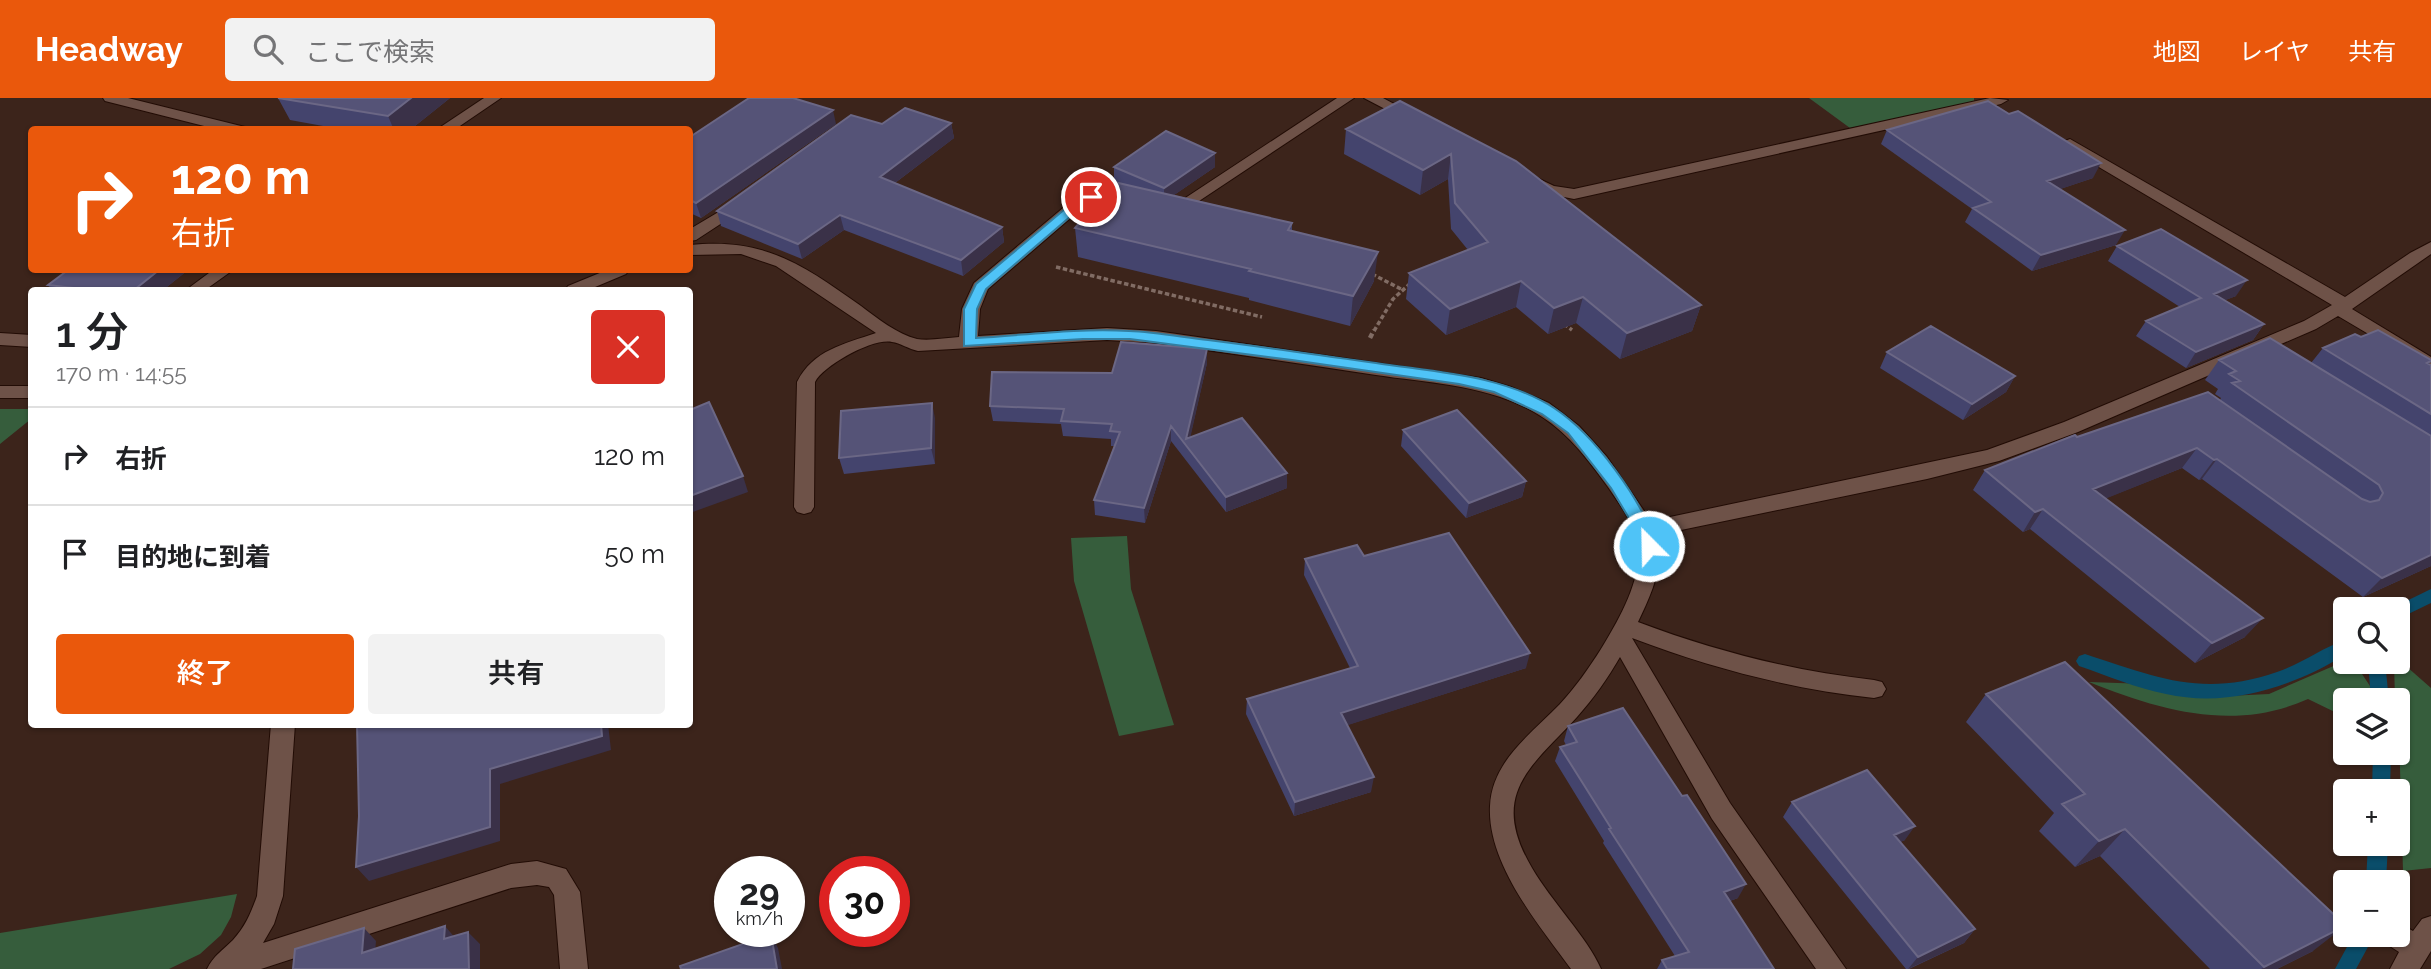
<!DOCTYPE html>
<html lang="ja">
<head>
<meta charset="utf-8">
<style>
	body { margin:0; font-family:Raleway,"Noto Sans JP",sans-serif; background:#f2f2f2; color:#202124; height:100vh; display:flex; flex-direction:column; font-size:26px; white-space:nowrap }
	* { box-sizing:border-box; margin:0 }
	p { font-size:23px; color:#757577 }
	.icon { flex:none; width:38px; height:38px; fill:none; stroke:currentColor; stroke-width:2; stroke-linecap:round; stroke-linejoin:round }
	.map { position:relative; flex:1; overflow:hidden }
	.side { position:absolute; left:28px; top:189px; width:665px; height:441px; display:flex; flex-direction:column; background:#fff; border-radius:7px; box-shadow:0 2px 5px #0004 }
	.side>* { flex:none }
	.hud { position:absolute; left:28px; top:28px; width:665px; height:147px; border-radius:7px; box-shadow:0 2px 5px #0004; background:#ea580c; color:#fff; overflow:hidden }
	.tools { position:absolute; left:2333px; top:499px; display:grid; gap:14px }
	.tools a { display:grid; place-items:center; width:77px; height:77px; border-radius:7px; background:#fff; box-shadow:0 2px 5px #0004; font-size:35px }
	.speed { position:absolute; left:714px; top:758px; display:flex; gap:14px; font-size:35px; font-weight:700; text-align:center }
	.speed>* { display:grid; place-content:center; width:91px; height:91px; border-radius:50%; background:#fff; box-shadow:0 2px 5px #0004; line-height:1 }
	.speed small { font-size:18px; font-weight:400 }
	.speed .limit { border:10px solid #d22; background:#fff; color:#111 }
	.pin { position:absolute; display:grid; place-items:center; width:60px; height:60px; color:#fff; margin:-30px; border:4px solid #fff; border-radius:50%; box-shadow:0 2px 7px #0007 }
	.me { position:absolute; width:77px; margin:-38px; rotate:337deg; stroke-linejoin:round; filter:drop-shadow(0 0 5px #0008) }
	.turn { display:flex; align-items:center; gap:24px; height:147px; padding:0 28px; font-size:32px }
	.turn .icon { width:91px; height:91px; stroke-width:2.5 }
	.turn b { display:block; font-size:49px; line-height:60px }
	.round { display:grid; place-items:center; flex:none; width:74px; height:74px; border-radius:7px; background:#f2f2f2 }
	.headline { display:flex; align-items:center; justify-content:space-between; height:119px; padding:0 28px }
	h1 { font-size:42px; font-weight:600; line-height:52px }
	.action { display:flex; gap:14px; margin-top:auto; padding:14px 28px }
	.action a { flex:1; height:80px; border-radius:7px; background:#ea580c; color:#fff; font-size:28px; font-weight:600; line-height:80px; text-align:center }
	.action a+a { background:#f2f2f2; color:#202124 }
	ul { padding:0; list-style:none }
	li { display:flex; align-items:center; gap:21px; height:98px; padding:0 28px; border-top:2px solid #e0e0e0 }
	li div { flex:1 }
	li b { display:block; font-size:26px }
	li em { font-style:normal }
	header { display:flex; align-items:center; gap:42px; box-sizing:border-box; height:98px; padding:0 35px; background:#ea580c; color:#fff }
	header strong { font-size:33px }
	nav { display:flex; gap:38px; margin-inline-start:auto; font-size:24px }
	.search { width:490px; height:63px; background:#f2f2f2; display:flex; align-items:center; gap:18px; box-sizing:border-box; padding:0 24px; border-radius:7px; color:#757577; font-size:26px }
	.map>svg:first-child { display:block }
</style>
</head>
<body>
<header>
<strong>Headway</strong>
<div class="search"><svg class="icon" aria-label="search" viewBox="0 0 24 24"><circle cx="10" cy="10" r="6"/><path d="M15 15l6 6"/></svg>ここで検索</div>
<nav><a>地図</a><a>レイヤ</a><a>共有</a></nav>
</header>
<div class="map">
<svg width="2431" height="871" viewBox="0 0 2431 871">
	<rect width="100%" height="100%" fill="#3c241b"/>
	<path fill="#365d3c" d="M1809,0H1974V4L1850,30Z
		M0,311H32L31,321L0,346Z
		M1127,438L1131,491L1174,627L1119,638L1074,483L1071,440Z
		M2398,561L2431,590V770L2403,773L2398,602H2395L2394,564Z
		M2345,563L2354,564L2374,594V602H2345V619L2308,601C2235,634 2161,613 2089,584L2147,586L2183,595L2228,598L2269,596Z
		M237,796L231,819L221,837L200,856L169,871H0V835Z"/>
	<g fill="none" stroke-linecap="round" stroke-linejoin="round">
		<path fill="#0a4d6a" fill-rule="evenodd" d="M2431,491V505L2398,521V511L2392,510Z
			M2345,542V557C2292,589 2228,610 2166,596C2136,590 2108,578 2079,568L2076,563L2079,558L2085,556C2156,579 2202,600 2277,574C2301,566 2322,550 2345,542Z
			M2368,564H2385L2389,602H2371Z
			M2373,654H2391L2390,693H2372Z
			M2368,746H2388L2386,784H2366Z
			M2354,836H2375L2356,871H2335Z"/>
		<defs>
			<path id="minor" d="M103,0H128L245,29L247,32H220L105,3Z
				M484,0H501L454,32H436Z
				M1337,0H1354L1175,119H1163L1161,116Z
				M1364,0H1383L1420,20L1418,23H1408Z
				M1990,0L2008,2L2001,6L1574,101L1544,95L1521,81L1529,76L1554,88L1574,91Z
				M2070,41L2345,199L2410,155L2431,144V156L2352,211L2431,259V273L2338,218L2316,231L2078,334L1999,363L1927,381L1657,437C1665,467 1651,497 1638,524C1715,553 1792,573 1874,582L1882,584L1886,591L1882,598L1874,600C1790,591 1711,570 1632,540L1730,705L1846,871H1816L1712,721L1620,559C1608,580 1593,601 1577,619C1531,669 1488,696 1532,770C1551,803 1587,839 1601,871H1571C1539,827 1487,766 1490,708C1492,663 1531,636 1560,606C1575,590 1589,570 1601,551C1618,523 1647,475 1636,439C1631,421 1619,405 1608,389C1587,360 1566,332 1534,314C1487,287 1429,285 1376,277C1303,266 1229,255 1156,245L1107,242L918,253C909,251 900,245 892,244C873,240 824,267 815,284L814,409L811,414L804,416L797,414L794,409L797,284C813,252 844,246 876,235L776,168L741,156L690,157V147C764,139 803,167 861,208C877,220 897,236 917,241C929,243 946,240 959,239L962,211L974,185L1076,99L1096,93L1133,103L1135,106L1133,109C1117,112 1103,101 1088,105L988,191L980,211L978,238L1107,230L1156,233L1481,280L1511,289L1549,305L1579,328L1607,359L1651,423L1987,352L2064,324L2304,223L2332,207L2065,49L2062,46L2065,43Z
				M742,100L748,102L750,105L748,108L696,142L690,143V131Z
				M213,172H233L205,192H186Z
				M607,172H629L626,176L588,192H565L568,188Z
				M0,235L32,237V249L0,247Z
				M0,288H32V300H0Z
				M271,626H295L283,798L274,826L263,845L511,766L537,763L566,771L580,794L588,871H560L554,797L549,789L537,787L511,790L261,871H207C213,858 223,852 233,842C245,829 251,815 257,798Z
				M2431,818V853L2420,871H2390L2399,854L2385,845L2381,836H2398V825L2413,833L2422,821Z"/>
		</defs>
		<use href="#minor" stroke="#220c05" stroke-width="2"/>
		<path stroke="#816c64" stroke-width="3.5" stroke-dasharray="4.5 2.5" stroke-linecap="butt" d="M1056,169L1262,219
			M1372,176L1401,191
			M1564,226L1572,232
			M1374,233L1393,201L1413,183"/>
		<path stroke="#816c64" stroke-width="4.5" stroke-dasharray="5 3.5" stroke-linecap="butt" d="M1370,240L1374,232"/>
		<use href="#minor" fill="#6e5248" fill-rule="evenodd"/>
	</g>
	<path fill="#44446d" d="M278,0H450L410,32H345L290,22Z
		M1400,3L1701,207L1692,233L1620,261L1576,225L1548,236L1516,209L1446,237L1406,201L1409,175L1468,152L1451,131L1448,81L1420,97L1344,56L1346,31Z
		M951,25L954,40L895,85L1002,129L1004,144L963,178L844,132L802,161L721,128L717,113L882,26Z
		M836,26L701,120L690,115V39Z
		M1887,32L2093,80L2060,91L2116,147L2032,173L1965,124L1972,111L1881,46Z
		M1114,69H1215L1174,97L1292,125V133L1374,183L1350,228L1249,202V200L1078,159L1075,130L1114,84Z
		M2117,148L2236,198L2225,202L2264,226L2253,242L2186,270L2136,238L2146,223L2180,209L2108,163Z
		M188,172L163,192H52L48,187Z
		M2361,239L2431,264L2429,266L2431,267V468L2363,499L2202,381L2199,382L2182,370L2106,400L2245,539L2195,565L2030,431L2023,434L1973,392L1985,372L2077,339L2220,302L2221,300L2215,296L2218,291L2205,282L2219,262L2311,265L2323,250Z
		M1207,251V265L1190,339L1287,390L1226,414L1171,343L1145,425L1095,417L1094,402L1114,348H1111V341L1063,338L1061,326L993,323L990,308Z
		M1887,254L2015,278L2006,294L1963,322L1880,270Z
		M935,320V366L844,376L839,360Z
		M1403,332L1526,383L1522,399L1466,420L1401,348Z
		M1305,461L1526,570L1347,627L1371,694L1294,718L1246,616L1247,601L1350,570L1304,477Z
		M1986,596L2313,853L2277,871H2210L2100,758L2075,769L2039,733L2054,715L1966,624Z
		M1568,628L1738,800L1730,803L1774,871H1657L1662,862L1675,858L1603,745L1604,743L1555,663L1560,649L1566,647L1564,643Z
		M1792,704L1905,742L1900,744L1975,831L1964,845L1909,871H1906L1783,719Z"/>
	<path fill="#3a3148" d="M411,0H450L410,32H394L388,18Z
		M833,12L836,26L701,120L696,105Z
		M951,25L954,40L883,94L880,79Z
		M1215,55V69L1164,104V90Z
		M1451,56L1448,81L1420,97L1423,72Z
		M2101,65L2093,80L2040,98L2047,83Z
		M840,117L844,132L802,161L798,146Z
		M1002,129L1004,144L963,178L961,162Z
		M2125,132L2116,147L2032,173L2041,157Z
		M1378,154L1374,183L1350,228L1353,198Z
		M159,172H188L163,192H134Z
		M2247,182L2236,198L2203,211L2214,196Z
		M1521,183L1516,209L1446,237L1450,211Z
		M1583,199L1576,225L1548,236L1554,210Z
		M1701,207L1692,233L1620,261L1627,235Z
		M2264,226L2253,242L2186,270L2196,254Z
		M1207,251V265L1188,350L1186,341Z
		M2015,278L2006,294L1963,322L1972,306Z
		M932,305L935,320V366L931,350Z
		M1171,328V343L1145,425L1144,410Z
		M2197,350L2182,370L2080,411L2093,391Z
		M2217,361L2202,381L2199,382L2214,362Z
		M1287,375V390L1226,414V399Z
		M743,378L748,394L690,415V398Z
		M1526,383L1522,399L1466,420L1469,405Z
		M2043,411L2030,431L2023,434L2035,414Z
		M2431,457V468L2363,499L2382,480Z
		M2263,520L2245,539L2195,565L2212,545Z
		M1530,555L1526,570L1339,630L1341,615Z
		M601,626H608L611,652L500,686V743L369,783L356,769L490,671Z
		M1374,679L1371,694L1294,718L1295,704Z
		M1915,728L1905,742L1884,752L1894,737Z
		M2125,731L2100,758L2075,769L2099,743Z
		M1746,786L1738,800L1716,808L1724,794Z
		M445,828L456,841H444Z
		M2345,828L2313,853L2277,871H2261Z
		M364,830L376,843L374,867L362,855Z
		M1975,831L1964,845L1908,871L1918,859Z
		M468,834L480,846V871H469Z
		M771,836L778,850L782,871H777Z"/>
	<path fill="#555377" stroke="#6b6785" stroke-width="2" d="M278,0H411L388,18Z
		M749,0H793L833,12L696,105L690,102V39Z
		M1400,3L1516,63L1701,207L1627,235L1583,199L1554,210L1521,183L1450,211L1409,175L1488,144L1455,105L1451,56L1423,72L1346,31Z
		M1988,3L2009,16L2018,13L2101,65L2047,83L2125,132L2041,157L1973,110L1991,104L1887,32Z
		M905,10L951,25L880,79L1002,129L961,162L840,117L798,146L717,113L851,17L882,26Z
		M1166,33L1215,55L1164,90L1114,69Z
		M1114,84L1292,125L1288,132L1378,154L1353,198L1249,173L1251,171L1075,130Z
		M2161,131L2247,182L2214,196L2264,226L2196,254L2146,223L2201,200L2117,148Z
		M68,172H159L134,192H91L48,187Z
		M1931,228L2015,278L1972,306L1887,254Z
		M2378,232L2431,262V263L2427,265L2431,267V316L2323,250L2355,236L2361,239Z
		M2270,240L2431,338V457L2382,480L2217,361L2214,362L2197,350L2093,391L2263,520L2212,545L2043,411L2035,414L1985,372L2075,337L2077,339L2208,294L2362,401L2370,404L2379,402L2383,395L2379,387L2232,285L2240,283L2229,276L2236,273L2219,262Z
		M1121,244L1207,251L1186,341L1242,320L1287,375L1226,399L1171,328L1144,410L1094,402L1120,334L1110,333L1112,326L1061,323L1064,311L990,308L992,274L1112,275Z
		M709,304L743,378L690,398V312Z
		M932,305L931,350L839,360L841,313Z
		M1457,312L1526,383L1469,405L1403,332Z
		M1449,435L1530,555L1341,615L1374,679L1295,704L1247,601L1358,568L1305,461L1357,447L1364,458Z
		M2065,564L2345,827V828L2264,869L2125,731L2099,743L2062,706L2085,696L1986,596Z
		M1623,610L1682,698L1687,697L1746,786L1724,794L1774,871H1667L1662,862L1689,854L1609,731L1611,730L1560,649L1577,644L1568,628Z
		M357,626H601L602,638L490,671V729L356,769L359,718Z
		M1867,672L1915,728L1894,737L1975,831L1918,859L1792,704Z
		M445,828L444,841L468,834L469,871H293L295,851L364,830L362,855Z
		M771,836L777,871H681L680,868Z"/>
	<path fill="#4fc3f7" stroke="#337fa1" stroke-width="2" d="M1091,95L1095,96V101L1086,105L986,191L977,211L976,240C1026,237 1078,230 1129,233C1155,234 1182,239 1208,242C1264,249 1320,257 1376,265C1435,274 1503,277 1554,310C1595,337 1642,402 1657,448L1655,453H1644L1636,432L1611,390L1568,335L1542,316L1494,294L1459,286L1292,262L1130,241H1083L964,248V211L976,186L1078,100Z"/>
</svg>
<div class="tools">
<a><svg class="icon" aria-label="search" viewBox="0 0 24 24"><circle cx="10" cy="10" r="6"/><path d="M15 15l6 6"/></svg></a>
<a><svg class="icon" aria-label="layers" viewBox="0 0 24 24"><path d="M12 4l9 5-9 5-9-5zM3 14l9 5 9-5"/></svg></a>
<a>+</a>
<a>−</a>
</div>
<div class="speed"><div>29<small>km/h</small></div><div class="limit">30</div></div>
<div class="pin" style="left:1091px;top:99px;background:#d93025"><svg class="icon" aria-label="arrive" viewBox="0 0 24 24"><path d="M6 21V4h12l-3 4 3 4H6"/></svg></div>
<svg class="me" style="left:1649px;top:448px" viewBox="-20 -20 40 40"><circle r="17" fill="#4fc3f7" stroke="#fff" stroke-width="3"/><path d="M0-11L8 9 0 5-8 9z" fill="#fff"/></svg>
<div class="hud">
<div class="turn"><svg class="icon" aria-label="right" viewBox="0 0 24 24"><path d="M7 20v-9h11M14 6l5 5-5 5"/></svg><div><b>120 m</b>右折</div></div>
</div>
<section class="side">
<div class="headline"><div><h1>1 分</h1><p>170 m · 14:55</p></div><a class="round" style="background:#d93025;color:#fff"><svg class="icon" aria-label="close" viewBox="0 0 24 24"><path d="M6 6l12 12M18 6L6 18"/></svg></a></div>
<ul>
<li><svg class="icon" aria-label="right" viewBox="0 0 24 24"><path d="M7 20v-9h11M14 6l5 5-5 5"/></svg><div><b>右折</b></div><em>120 m</em></li>
<li><svg class="icon" aria-label="arrive" viewBox="0 0 24 24"><path d="M6 21V4h12l-3 4 3 4H6"/></svg><div><b>目的地に到着</b></div><em>50 m</em></li>
</ul>
<div class="action"><a>終了</a><a>共有</a></div>
</section>
</div>
</body>
</html>
